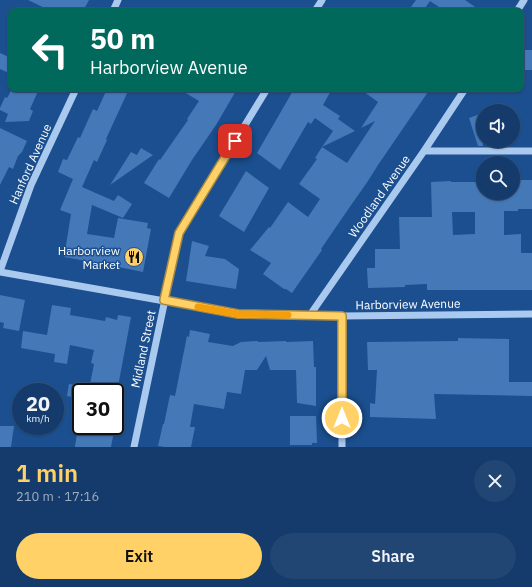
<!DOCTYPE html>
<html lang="en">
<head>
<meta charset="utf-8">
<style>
	body { margin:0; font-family:"IBM Plex Sans",sans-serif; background:#214673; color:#f1f3f6; height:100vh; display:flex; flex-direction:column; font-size:15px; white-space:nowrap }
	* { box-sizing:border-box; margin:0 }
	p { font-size:13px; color:#9dadc1 }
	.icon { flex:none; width:22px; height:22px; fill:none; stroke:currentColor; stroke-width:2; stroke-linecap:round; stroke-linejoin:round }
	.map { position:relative; height:447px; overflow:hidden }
	.drawer { display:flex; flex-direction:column; background:#143b6b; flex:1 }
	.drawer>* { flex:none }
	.hud { position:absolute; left:8px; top:8px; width:516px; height:84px; border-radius:8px; box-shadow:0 1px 3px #0004,0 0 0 1px #33557e; background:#00695c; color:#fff; overflow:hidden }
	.buttons { position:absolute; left:476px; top:104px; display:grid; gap:8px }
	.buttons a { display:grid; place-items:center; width:44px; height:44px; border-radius:50%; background:#143b6b; box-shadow:0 1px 3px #0004,0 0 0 1px #33557e; font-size:20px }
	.speed { position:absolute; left:12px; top:383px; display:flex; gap:8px; font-size:20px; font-weight:700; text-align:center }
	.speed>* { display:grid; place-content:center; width:52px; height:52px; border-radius:50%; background:#143b6b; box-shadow:0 1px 3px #0004,0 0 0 1px #33557e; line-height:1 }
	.speed small { font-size:10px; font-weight:400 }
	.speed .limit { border:2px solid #111; border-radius:6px; background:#fff; color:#111 }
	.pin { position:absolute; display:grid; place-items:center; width:34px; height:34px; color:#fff; margin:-17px; border-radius:8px; box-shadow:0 2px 6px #0006 }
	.me { position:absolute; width:44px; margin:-22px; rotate:0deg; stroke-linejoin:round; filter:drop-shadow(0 0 3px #0008) }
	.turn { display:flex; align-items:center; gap:14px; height:84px; padding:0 16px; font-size:18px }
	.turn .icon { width:52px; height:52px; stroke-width:2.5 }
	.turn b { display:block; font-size:28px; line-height:34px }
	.round { display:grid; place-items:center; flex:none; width:42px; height:42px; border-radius:21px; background:#214673 }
	.summary { display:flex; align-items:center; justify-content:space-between; height:68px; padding:0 16px }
	h1 { font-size:24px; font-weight:600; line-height:30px; color:#ffd166 }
	.button { display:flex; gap:8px; margin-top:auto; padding:8px 16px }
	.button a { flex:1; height:46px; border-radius:24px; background:#ffd166; color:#111; font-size:16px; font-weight:600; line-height:46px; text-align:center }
	.button a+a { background:#214673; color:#f1f3f6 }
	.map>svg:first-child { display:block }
</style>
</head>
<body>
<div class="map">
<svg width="532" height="447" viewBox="0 0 532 447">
	<rect width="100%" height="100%" fill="#1b4f8f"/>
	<path fill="#4478b7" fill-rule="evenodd" d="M28,0H89L83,11H51Z
		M416,0H465L481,11H445L430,1L423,11H408Z
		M521,50H532V70H521Z
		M0,53L11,58V74L0,69Z
		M12,89H39L30,109L33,111L29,121L5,122L8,114L0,110V108L5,97L7,98Z
		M107,89H129L106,139L107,140L97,162L94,160L82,187L114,201L118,195L132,204L123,218L92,205L87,234L114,238L118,218L148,223L147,228L151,229L143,272L104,264V265L92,263V262L64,257L71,214L60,210L73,179L58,172L63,159L67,160L78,137L80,138L93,109L97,111Z
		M179,89H237L216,125L192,160L169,198L144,183L159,159L160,160L188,120L187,119L199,101Z
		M294,89H332L323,105L340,116L338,119L355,131L322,147L333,131L315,118L311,124L308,122L280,170L257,153Z
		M360,89H430L378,165L368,181L347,211L321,249L322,250L292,293L286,289H284L263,274L271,263L250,250L269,227L270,228L288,202L308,217L320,199L299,184L317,159L315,158L322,147L347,163L375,121L361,128L378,102Z
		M483,113V146H478L469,118Z
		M0,128L27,141L22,152L18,156L13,169L9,167L0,185Z
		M141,148L153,155L110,185L131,152L137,155Z
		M246,171L269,188L244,232L219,216Z
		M513,180H532V209H518V211H504V235L521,234V253H532V290H427V284L405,285V287L368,288L367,268H375V249H400L399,217H432L431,182L451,181V182H480V193H513ZM452,212H475V234L453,235Z
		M192,241L209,246L205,256L225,259L239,269L236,289L186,281Z
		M0,295L25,300L19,331L3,328L4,323L0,322Z
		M52,305L71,308L70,315L105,321L106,317L117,320L118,315L131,317L117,392H101L89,389L94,364L91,363L94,350L70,345L67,364L54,362L55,354L21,348L23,331L47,335Z
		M190,330L210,334L208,342L233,346L241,342L258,341V342L286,341V342L313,341L314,367H316V406L297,403L296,370H270L266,356L257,370H245L241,394L227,392L224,409L194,404L190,427H195L191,447H165L158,446L163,424H164L170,395L175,396L187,336L189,337Z
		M458,338L509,339V382H532V396L434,394L436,419L370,417V403L375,404L377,370H368L367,342L458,341Z
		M69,384L81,386V399L67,396Z
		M290,416H316L317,443H312V445H290Z
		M0,426H14L11,447H0Z
		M78,426H115L111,447H75Z"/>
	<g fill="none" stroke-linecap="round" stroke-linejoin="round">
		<path stroke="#a9c9ee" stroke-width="7" d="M113,11L118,0
			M315,11L322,0
			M517,11L524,0
			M424,151H532
			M0,271L31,185L76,89
			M0,272L238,314L342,316L532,314
			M310,315L424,151L465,89
			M134,447L179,233L267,89
			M342,447V316"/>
	</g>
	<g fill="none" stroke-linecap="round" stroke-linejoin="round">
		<defs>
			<path id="route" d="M235,141L179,233L164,300L238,314L342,316V418"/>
		</defs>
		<use href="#route" stroke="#a68842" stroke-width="10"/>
		<use href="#route" stroke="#ffd166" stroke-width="7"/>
		<path stroke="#f59e0b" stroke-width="7" d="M198,307L238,314L288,315"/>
	</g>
	<defs>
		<symbol id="restaurant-disc" viewBox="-11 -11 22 22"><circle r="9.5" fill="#ffd166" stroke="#1b4f8f"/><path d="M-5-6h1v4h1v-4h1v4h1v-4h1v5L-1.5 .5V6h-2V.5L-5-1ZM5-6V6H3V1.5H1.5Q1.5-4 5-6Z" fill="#111"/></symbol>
	</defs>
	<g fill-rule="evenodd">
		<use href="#restaurant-disc" x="123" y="246" width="22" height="22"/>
	</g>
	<g text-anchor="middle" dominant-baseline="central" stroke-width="3" stroke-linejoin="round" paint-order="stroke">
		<g font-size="12" fill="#fff" stroke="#1b4f8f">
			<text transform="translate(30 164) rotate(-66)">Hanford Avenue</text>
			<text transform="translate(379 196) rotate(-55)">Woodland Avenue</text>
			<text transform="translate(408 304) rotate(-1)">Harborview Avenue</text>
			<text transform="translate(143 349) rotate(-78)">Midland Street</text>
		</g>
		<g font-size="12" fill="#fff" stroke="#1b4f8f" text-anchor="end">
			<text x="120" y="250">Harborview<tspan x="120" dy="14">Market</tspan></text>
		</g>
	</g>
</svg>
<div class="buttons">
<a><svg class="icon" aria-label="sound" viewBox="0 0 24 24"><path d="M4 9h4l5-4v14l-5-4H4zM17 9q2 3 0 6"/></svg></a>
<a><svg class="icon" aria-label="search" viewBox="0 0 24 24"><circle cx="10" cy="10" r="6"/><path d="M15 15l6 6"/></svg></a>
</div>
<div class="speed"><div>20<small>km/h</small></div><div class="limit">30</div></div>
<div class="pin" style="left:235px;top:141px;background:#d93025"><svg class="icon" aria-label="arrive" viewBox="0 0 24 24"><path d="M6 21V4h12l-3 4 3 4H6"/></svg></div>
<svg class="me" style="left:342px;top:418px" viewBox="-20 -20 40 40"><circle r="17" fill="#ffd166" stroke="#fff" stroke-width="3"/><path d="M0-11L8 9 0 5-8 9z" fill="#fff"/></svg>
<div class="hud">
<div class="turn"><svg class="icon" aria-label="left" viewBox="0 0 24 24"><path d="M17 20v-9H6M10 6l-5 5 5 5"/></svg><div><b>50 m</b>Harborview Avenue</div></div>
</div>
</div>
<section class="drawer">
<div class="summary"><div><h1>1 min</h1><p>210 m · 17:16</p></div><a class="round"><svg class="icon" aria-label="close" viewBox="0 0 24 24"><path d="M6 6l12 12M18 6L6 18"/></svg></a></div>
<div class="button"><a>Exit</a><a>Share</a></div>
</section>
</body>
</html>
